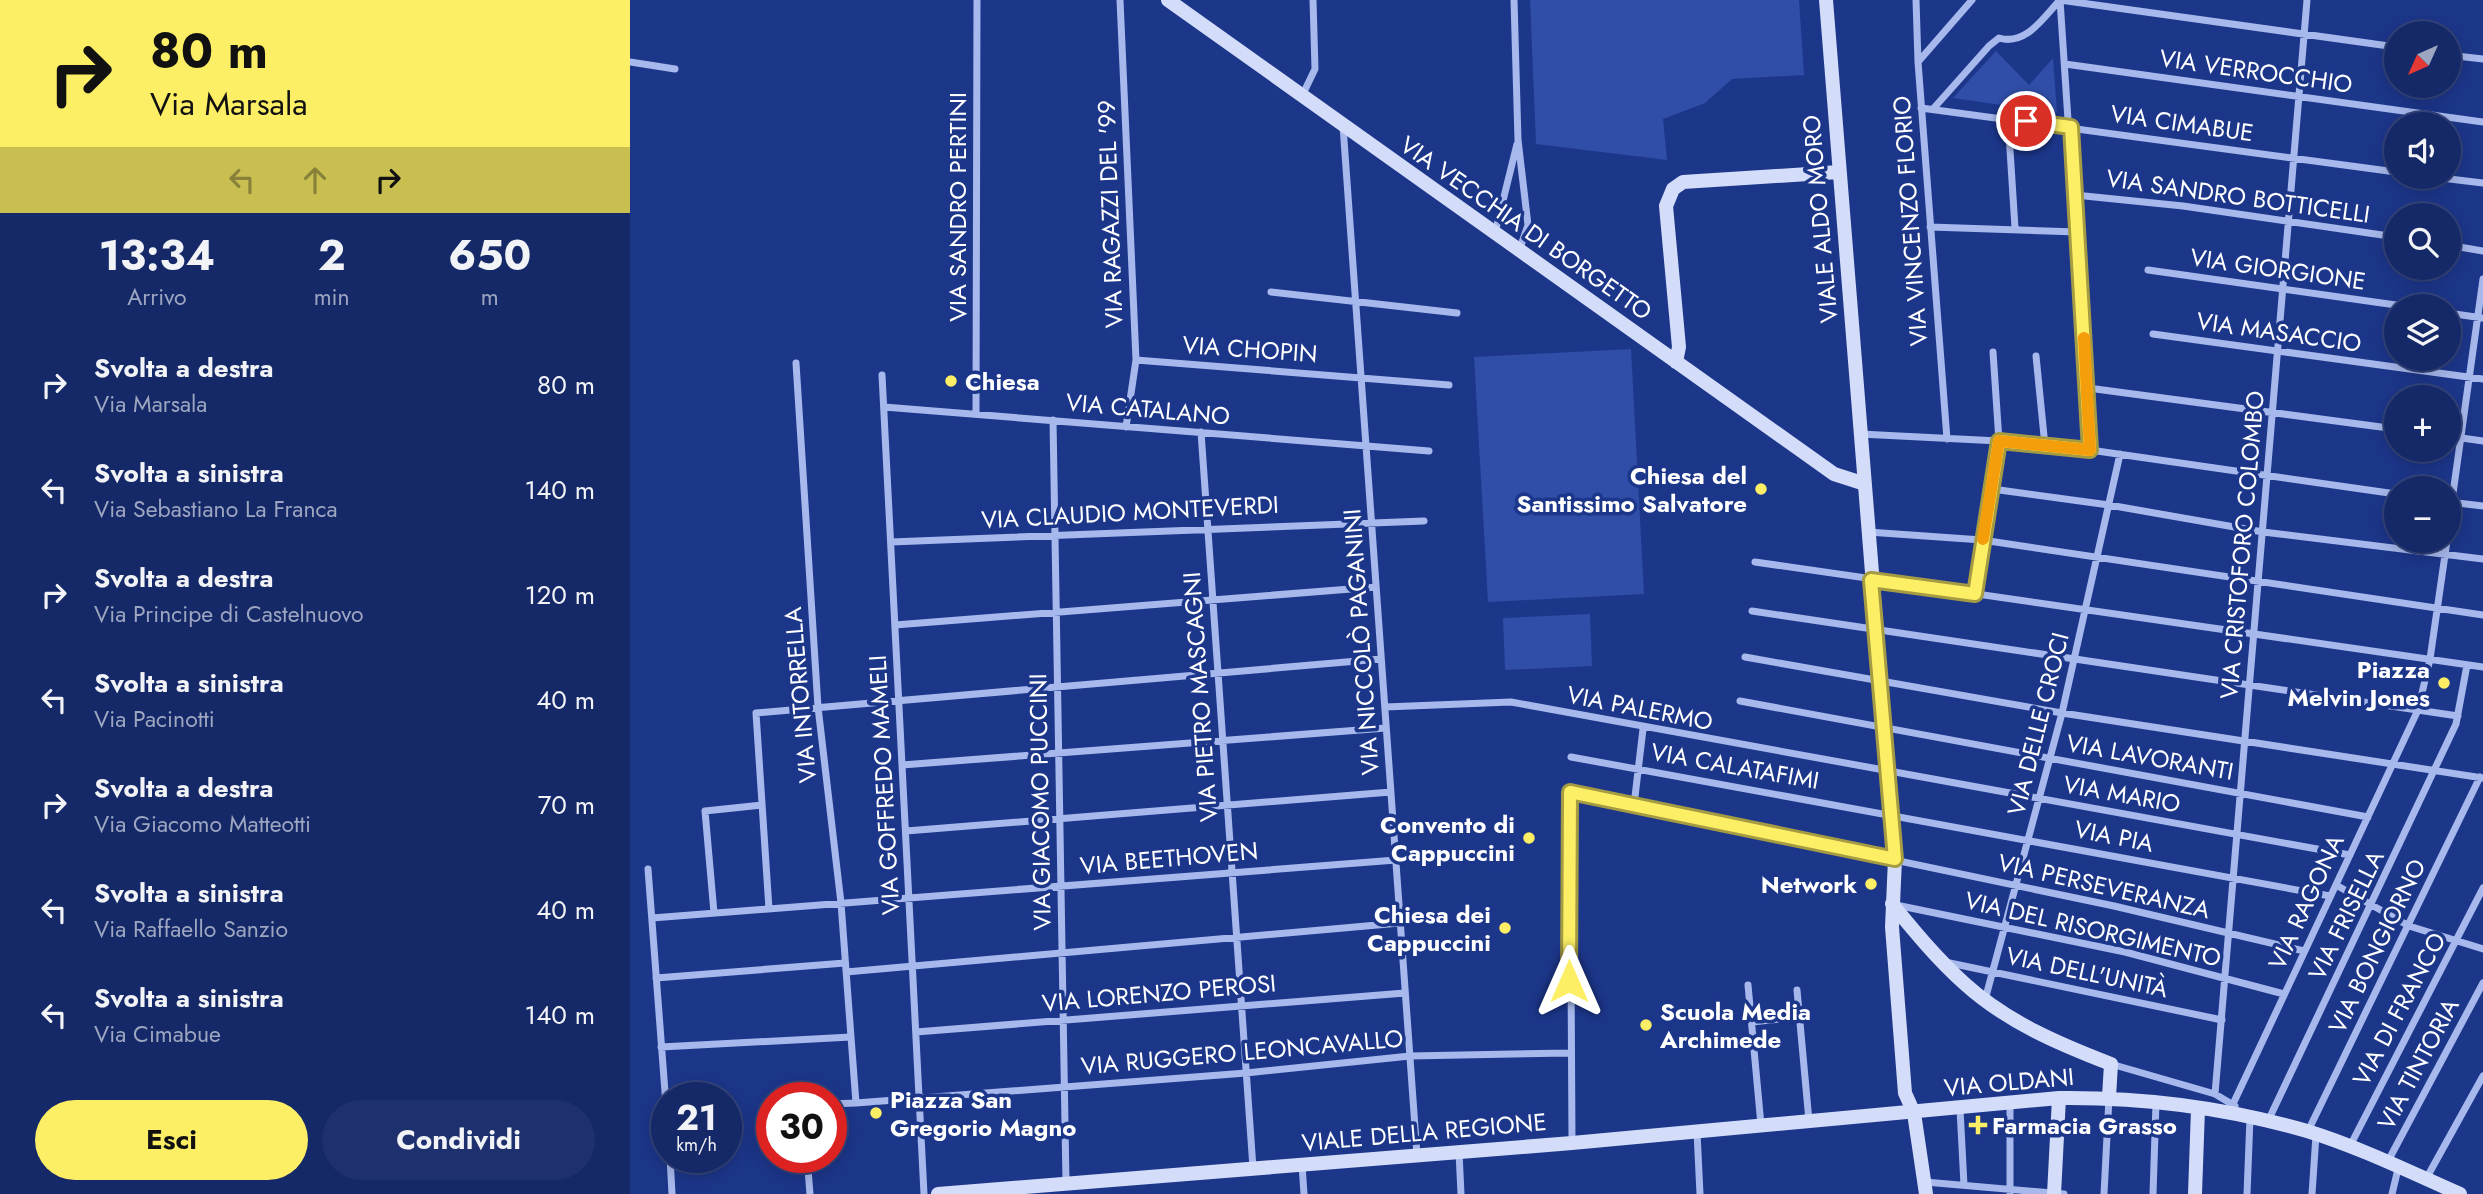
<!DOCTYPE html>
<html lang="it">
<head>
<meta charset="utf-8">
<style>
	body { margin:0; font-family:Jost,sans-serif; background:#1e306e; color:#f1f3f6; height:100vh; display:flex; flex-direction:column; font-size:26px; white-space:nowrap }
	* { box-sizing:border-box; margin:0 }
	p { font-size:23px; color:#9da6c0 }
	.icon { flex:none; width:38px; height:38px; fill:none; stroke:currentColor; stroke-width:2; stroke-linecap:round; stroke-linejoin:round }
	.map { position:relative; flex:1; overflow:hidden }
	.side { display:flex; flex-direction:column; background:#152868; width:630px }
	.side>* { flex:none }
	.banner { background:#fcef65; color:#111; overflow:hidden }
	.needle { width:46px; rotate:225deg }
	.tools { position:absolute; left:1754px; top:21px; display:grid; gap:14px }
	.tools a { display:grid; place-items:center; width:77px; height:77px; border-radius:50%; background:#152868; box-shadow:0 4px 18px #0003,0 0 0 2px #34447c; font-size:35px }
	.speed { position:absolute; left:21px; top:1082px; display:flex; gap:14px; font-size:35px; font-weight:700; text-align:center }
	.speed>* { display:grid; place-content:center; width:91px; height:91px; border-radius:50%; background:#152868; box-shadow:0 4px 18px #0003,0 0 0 2px #34447c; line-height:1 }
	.speed small { font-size:18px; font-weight:400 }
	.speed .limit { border:10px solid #d22; background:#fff; color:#111 }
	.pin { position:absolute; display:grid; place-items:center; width:60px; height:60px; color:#fff; margin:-30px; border:4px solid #fff; border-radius:50%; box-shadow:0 2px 7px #0007 }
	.me { position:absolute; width:77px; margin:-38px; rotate:0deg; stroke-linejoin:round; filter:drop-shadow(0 0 5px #0008) }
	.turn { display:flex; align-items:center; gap:24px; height:147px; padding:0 35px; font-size:32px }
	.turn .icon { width:91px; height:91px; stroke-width:2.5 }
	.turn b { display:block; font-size:49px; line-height:60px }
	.lanes { display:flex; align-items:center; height:66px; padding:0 35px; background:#0003; justify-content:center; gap:35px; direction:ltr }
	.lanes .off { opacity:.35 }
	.eta { display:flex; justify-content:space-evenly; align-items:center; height:119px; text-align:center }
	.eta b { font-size:42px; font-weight:700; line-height:49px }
	.action { display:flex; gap:14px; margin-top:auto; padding:14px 35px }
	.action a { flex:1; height:80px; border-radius:42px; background:#fcef65; color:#111; font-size:28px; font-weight:700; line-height:80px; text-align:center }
	.action a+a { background:#1e306e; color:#f1f3f6 }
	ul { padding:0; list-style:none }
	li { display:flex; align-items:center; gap:21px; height:105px; padding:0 35px }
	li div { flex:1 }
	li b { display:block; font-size:26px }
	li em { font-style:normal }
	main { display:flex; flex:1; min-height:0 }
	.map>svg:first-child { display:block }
</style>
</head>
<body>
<main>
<section class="side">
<div class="banner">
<div class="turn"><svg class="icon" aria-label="right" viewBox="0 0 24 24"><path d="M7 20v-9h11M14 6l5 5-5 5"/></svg><div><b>80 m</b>Via Marsala</div></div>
<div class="lanes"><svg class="icon off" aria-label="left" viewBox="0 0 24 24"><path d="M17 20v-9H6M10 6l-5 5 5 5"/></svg><svg class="icon off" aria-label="ahead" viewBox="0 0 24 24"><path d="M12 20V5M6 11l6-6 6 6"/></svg><svg class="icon" aria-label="right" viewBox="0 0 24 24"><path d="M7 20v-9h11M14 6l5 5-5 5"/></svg></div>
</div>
<div class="eta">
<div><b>13:34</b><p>Arrivo</p></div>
<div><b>2</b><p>min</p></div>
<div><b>650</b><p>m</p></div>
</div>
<ul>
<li><svg class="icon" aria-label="right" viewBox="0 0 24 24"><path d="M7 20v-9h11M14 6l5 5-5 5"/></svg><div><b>Svolta a destra</b><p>Via Marsala</p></div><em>80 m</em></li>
<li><svg class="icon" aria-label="left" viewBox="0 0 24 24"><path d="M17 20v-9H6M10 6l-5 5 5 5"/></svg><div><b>Svolta a sinistra</b><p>Via Sebastiano La Franca</p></div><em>140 m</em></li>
<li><svg class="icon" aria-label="right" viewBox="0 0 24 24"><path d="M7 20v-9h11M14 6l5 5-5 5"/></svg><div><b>Svolta a destra</b><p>Via Principe di Castelnuovo</p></div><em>120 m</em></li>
<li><svg class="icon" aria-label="left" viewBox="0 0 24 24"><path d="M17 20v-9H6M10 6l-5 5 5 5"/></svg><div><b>Svolta a sinistra</b><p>Via Pacinotti</p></div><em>40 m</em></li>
<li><svg class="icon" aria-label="right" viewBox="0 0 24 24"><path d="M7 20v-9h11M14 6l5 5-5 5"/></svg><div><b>Svolta a destra</b><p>Via Giacomo Matteotti</p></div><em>70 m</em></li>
<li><svg class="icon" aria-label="left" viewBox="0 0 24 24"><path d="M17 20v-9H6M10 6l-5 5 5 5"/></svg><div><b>Svolta a sinistra</b><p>Via Raffaello Sanzio</p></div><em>40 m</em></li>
<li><svg class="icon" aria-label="left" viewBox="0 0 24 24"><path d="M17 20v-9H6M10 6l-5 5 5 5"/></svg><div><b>Svolta a sinistra</b><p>Via Cimabue</p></div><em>140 m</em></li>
</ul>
<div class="action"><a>Esci</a><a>Condividi</a></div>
</section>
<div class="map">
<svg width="1853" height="1194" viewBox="0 0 1853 1194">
	<rect width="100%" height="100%" fill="#1c368a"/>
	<path fill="#304ea8" d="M900,0H1169L1174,75L1102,79L1075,103L1033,119L1037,160L906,144Z
		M1366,51L1399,85L1423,58L1427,113L1323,98Z
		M1001,349L1014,594L858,602L844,357Z
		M960,614L962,666L875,670L873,618Z"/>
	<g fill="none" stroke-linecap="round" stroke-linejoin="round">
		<path stroke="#a7b8ec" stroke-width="7" d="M490,0L506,360L496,427
			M884,0L888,140L898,225L889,251
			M1286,0L1288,62L1317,439
			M1430,0L1460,450
			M1818,55L1853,59
			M0,62L45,69
			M1288,62L1342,0
			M1435,64L1853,122
			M672,96L685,69L683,0
			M1291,108L1766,172
			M1303,109L1359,46L1369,38C1396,46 1413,18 1430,0L1766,47
			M1378,118L1385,228
			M713,126L787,1155
			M1803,177L1853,183
			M1445,195L1553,206L1766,237
			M1300,227L1447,232
			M865,233L887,144
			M1818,245L1853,251
			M1518,270L1773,306
			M641,292L827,313
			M1818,313L1853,318
			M1523,334L1853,379
			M1406,356L1415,446
			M506,360L819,385
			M252,375L294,1194
			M1458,388L1766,429
			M254,407L799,451
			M346,414L347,0
			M423,420L436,1183
			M571,432L623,1168
			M1230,434L1369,441L1460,450L1766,494
			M1818,436L1853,441
			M1362,489L1479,505L1633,532L1853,559
			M1819,502L1853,506
			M1818,529L1853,279
			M1238,532L1352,540L1853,615
			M261,542L794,521
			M1125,562L1853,667
			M1345,594L1369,441L1363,352
			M1122,611L1828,716
			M265,625L746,587
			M1115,657L1432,713L1853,778
			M1110,701L1738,817
			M755,707L881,702L1720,855
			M941,757L1700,896
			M272,765L756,728
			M1004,805L1013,729
			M276,831L761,792
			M18,869L37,1118
			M1706,885L1779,926L1853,949
			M1266,905L1495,952L1654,994
			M139,909L126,713L751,659
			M84,913L75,811L132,805
			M22,918L766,860
			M1315,962L1592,1020
			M216,972L770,923
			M26,978L215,963
			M1118,985L1131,1125
			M1167,990L1179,1121
			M1355,1000L1432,713L1490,454
			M1122,1022L1170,1017
			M286,1032L775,993
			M31,1047L221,1037L211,903L188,707L166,363
			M1481,1064L1585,1094L1605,1106
			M1585,1094L1677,0
			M226,1103L616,1073L780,1056L940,1053
			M201,1104L226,1103L221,1037
			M1603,1104L1788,710L1800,659L1817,541
			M1330,1109L1334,1185
			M1638,1121L1826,724L1837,665
			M1678,1131L1850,777
			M1067,1132L1070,1194
			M942,1142L940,792L1484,906L1674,951
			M1720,1146L1853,888
			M829,1152L831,1194
			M40,1157L42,1194
			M177,1157L180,1194
			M1757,1163L1853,983
			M672,1165L674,1194
			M1796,1179L1853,1076
			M1295,1182L1434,1194
			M1380,1193V1104
			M1474,1194L1479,1098
			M1523,1194L1526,1103
			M1617,1194L1620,1118L1617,1116
			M1682,1194L1686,1135
			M1762,1194L1768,1169"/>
		<path stroke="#d3dcf9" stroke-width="14" d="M538,0L1204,474L1232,483
			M1196,0L1265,859L1262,927L1275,1093L1284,1113L1296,1194
			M1046,362L1049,347L1036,206L1043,189L1053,182L1209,172
			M1262,904C1285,932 1308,960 1335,984C1377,1022 1429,1044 1481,1064L1479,1097
			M308,1194L942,1143L1429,1098C1511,1097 1597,1108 1677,1131C1729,1147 1780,1172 1830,1194
			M1424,1194L1429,1098
			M1565,1194L1568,1109"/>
	</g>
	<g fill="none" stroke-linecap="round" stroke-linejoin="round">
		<defs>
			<path id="route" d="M939,981L940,792L1265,859L1241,580L1345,594L1369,441L1460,450L1441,127L1396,121"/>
		</defs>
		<use href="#route" stroke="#a49b42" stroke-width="18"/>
		<use href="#route" stroke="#fcef65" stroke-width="12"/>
		<path stroke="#f59e0b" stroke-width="12" d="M1353,539L1369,441L1460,450L1454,338"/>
	</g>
	<g fill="#fcef65" stroke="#1c368a" stroke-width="2.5">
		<circle cx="321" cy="381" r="7"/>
		<circle cx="1131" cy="489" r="7"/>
		<circle cx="1814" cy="683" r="7"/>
		<circle cx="899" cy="838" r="7"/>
		<circle cx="1241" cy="884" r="7"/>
		<circle cx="875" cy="928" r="7"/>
		<circle cx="1016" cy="1025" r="7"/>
		<circle cx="246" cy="1113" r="7"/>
		<path d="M1344.5 1114.5h7v7h7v7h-7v7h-7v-7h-7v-7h7z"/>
	</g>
	<g text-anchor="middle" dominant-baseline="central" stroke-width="7" stroke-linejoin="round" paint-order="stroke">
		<g font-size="24" fill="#fff" stroke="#1c368a">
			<text transform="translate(1626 71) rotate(8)">VIA VERROCCHIO</text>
			<text transform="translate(1552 123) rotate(8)">VIA CIMABUE</text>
			<text transform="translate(1608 196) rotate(8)">VIA SANDRO BOTTICELLI</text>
			<text transform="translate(327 207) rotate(-90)">VIA SANDRO PERTINI</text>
			<text transform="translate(480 214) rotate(-92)">VIA RAGAZZI DEL '99</text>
			<text transform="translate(1190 219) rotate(-95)">VIALE ALDO MORO</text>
			<text transform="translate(1280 221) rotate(-94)">VIA VINCENZO FLORIO</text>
			<text transform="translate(896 228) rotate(35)">VIA VECCHIA DI BORGETTO</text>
			<text transform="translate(1648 269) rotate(8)">VIA GIORGIONE</text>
			<text transform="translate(1649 332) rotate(8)">VIA MASACCIO</text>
			<text transform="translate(620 349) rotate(4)">VIA CHOPIN</text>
			<text transform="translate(518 409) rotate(5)">VIA CATALANO</text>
			<text transform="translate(500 512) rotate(-3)">VIA CLAUDIO MONTEVERDI</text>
			<text transform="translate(1612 545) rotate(-85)">VIA CRISTOFORO COLOMBO</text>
			<text transform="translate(731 642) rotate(-94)">VIA NICCOLÒ PAGANINI</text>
			<text transform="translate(170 695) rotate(-95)">VIA INTORRELLA</text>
			<text transform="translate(570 697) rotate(-94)">VIA PIETRO MASCAGNI</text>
			<text transform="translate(1010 708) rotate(11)">VIA PALERMO</text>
			<text transform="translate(1408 724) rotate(-76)">VIA DELLE CROCI</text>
			<text transform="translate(1520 757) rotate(10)">VIA LAVORANTI</text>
			<text transform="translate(1105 766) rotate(10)">VIA CALATAFIMI</text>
			<text transform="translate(254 785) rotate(-93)">VIA GOFFREDO MAMELI</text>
			<text transform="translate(1492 794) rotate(10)">VIA MARIO</text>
			<text transform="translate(410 802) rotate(-91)">VIA GIACOMO PUCCINI</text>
			<text transform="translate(1484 836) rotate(11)">VIA PIA</text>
			<text transform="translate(539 858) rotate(-5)">VIA BEETHOVEN</text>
			<text transform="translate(1474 886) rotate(13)">VIA PERSEVERANZA</text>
			<text transform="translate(1676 902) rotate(-65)">VIA RAGONA</text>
			<text transform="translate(1716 915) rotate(-64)">VIA FRISELLA</text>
			<text transform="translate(1463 929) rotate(13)">VIA DEL RISORGIMENTO</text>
			<text transform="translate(1747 946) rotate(-64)">VIA BONGIORNO</text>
			<text transform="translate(1457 972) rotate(12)">VIA DELL'UNITÀ</text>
			<text transform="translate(529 993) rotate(-5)">VIA LORENZO PEROSI</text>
			<text transform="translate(1769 1009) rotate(-62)">VIA DI FRANCO</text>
			<text transform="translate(612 1052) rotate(-5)">VIA RUGGERO LEONCAVALLO</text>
			<text transform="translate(1788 1064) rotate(-62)">VIA TINTORIA</text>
			<text transform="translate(1379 1082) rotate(-5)">VIA OLDANI</text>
			<text transform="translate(794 1132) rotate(-5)">VIALE DELLA REGIONE</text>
		</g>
		<g font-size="24" font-weight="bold" fill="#fff" stroke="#1c368a" text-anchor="end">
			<text x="335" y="381" text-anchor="start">Chiesa</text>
			<text x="1117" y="475">Chiesa del<tspan x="1117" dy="28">Santissimo Salvatore</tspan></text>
			<text x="1800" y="669">Piazza<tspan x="1800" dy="28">Melvin Jones</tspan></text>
			<text x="885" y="824">Convento di<tspan x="885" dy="28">Cappuccini</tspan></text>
			<text x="1227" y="884">Network</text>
			<text x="861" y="914">Chiesa dei<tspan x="861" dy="28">Cappuccini</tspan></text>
			<text x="1030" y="1011" text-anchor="start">Scuola Media<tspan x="1030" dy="28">Archimede</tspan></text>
			<text x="260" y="1099" text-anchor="start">Piazza San<tspan x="260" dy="28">Gregorio Magno</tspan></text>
			<text x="1362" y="1125" text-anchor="start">Farmacia Grasso</text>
		</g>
	</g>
</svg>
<div class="tools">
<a><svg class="needle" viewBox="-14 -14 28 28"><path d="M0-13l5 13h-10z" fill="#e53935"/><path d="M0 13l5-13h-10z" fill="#9da6c0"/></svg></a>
<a><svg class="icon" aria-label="sound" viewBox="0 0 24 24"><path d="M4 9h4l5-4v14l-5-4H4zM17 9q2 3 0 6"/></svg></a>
<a><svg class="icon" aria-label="search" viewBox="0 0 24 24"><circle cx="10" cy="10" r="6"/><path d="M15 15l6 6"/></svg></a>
<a><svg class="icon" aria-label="layers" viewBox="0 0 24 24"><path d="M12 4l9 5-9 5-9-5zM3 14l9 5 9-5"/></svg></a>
<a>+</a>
<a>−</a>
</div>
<div class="speed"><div>21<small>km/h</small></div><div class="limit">30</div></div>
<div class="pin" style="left:1396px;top:121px;background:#d93025"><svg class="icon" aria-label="arrive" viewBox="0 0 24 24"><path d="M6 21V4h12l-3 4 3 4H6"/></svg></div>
<svg class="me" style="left:939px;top:981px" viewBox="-20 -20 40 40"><path d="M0-17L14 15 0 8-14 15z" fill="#fcef65" stroke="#fff" stroke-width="4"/></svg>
</div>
</main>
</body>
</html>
